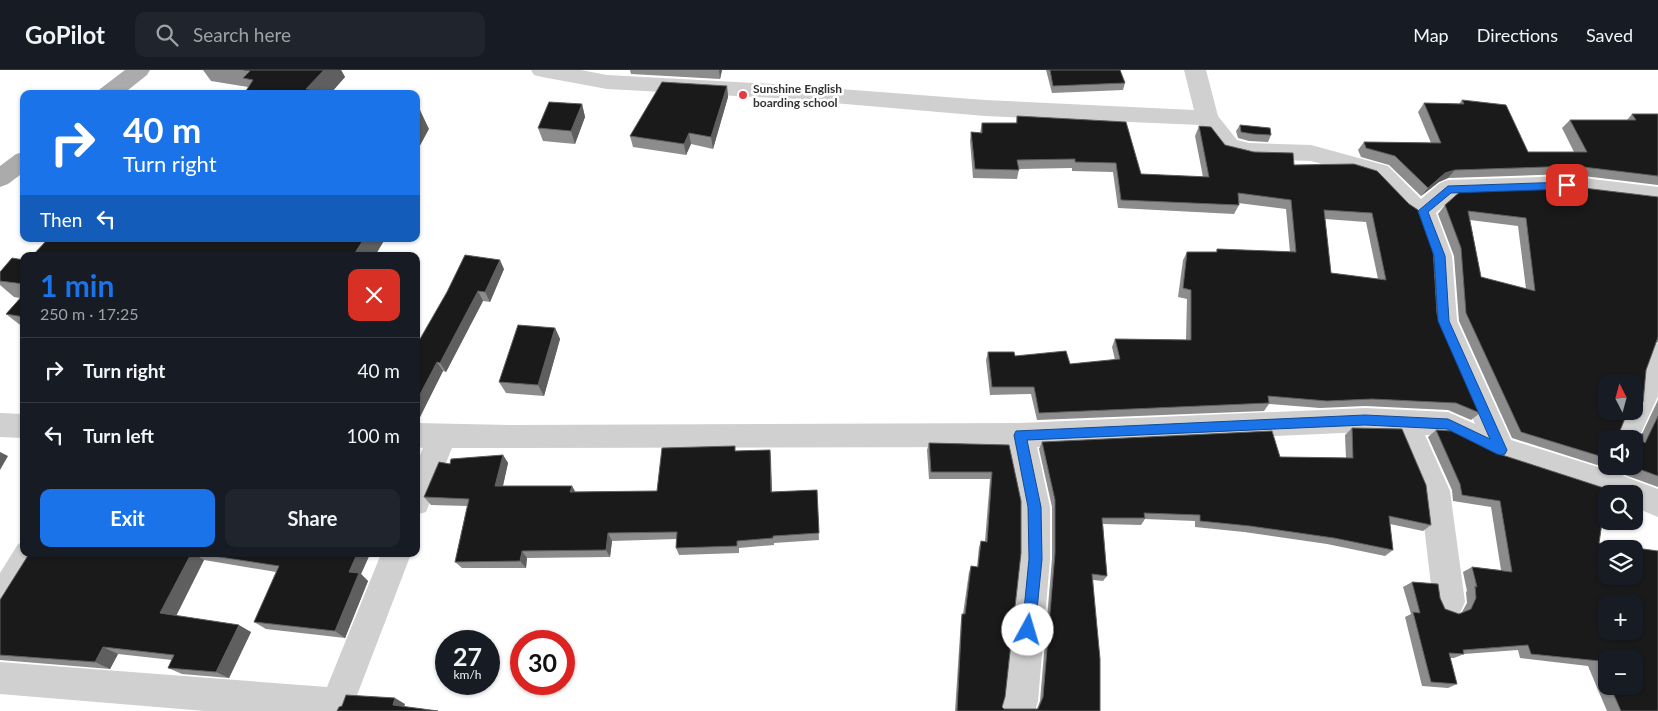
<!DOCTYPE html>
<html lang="en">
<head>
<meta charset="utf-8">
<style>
	body { margin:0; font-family:Lato,sans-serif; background:#20242c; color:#f1f3f6; height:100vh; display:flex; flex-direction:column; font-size:19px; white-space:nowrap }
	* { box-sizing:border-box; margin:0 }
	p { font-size:16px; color:#9ea1a6 }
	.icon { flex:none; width:28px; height:28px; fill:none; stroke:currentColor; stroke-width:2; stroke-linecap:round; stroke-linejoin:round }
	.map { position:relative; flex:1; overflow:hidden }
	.side { position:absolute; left:20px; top:182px; width:400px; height:305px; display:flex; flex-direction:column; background:#171b24; border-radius:10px; box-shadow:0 1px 4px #0004 }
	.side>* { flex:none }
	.hud { position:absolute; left:20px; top:20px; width:400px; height:152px; border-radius:10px; box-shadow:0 1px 4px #0004; background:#1a73e8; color:#fff; overflow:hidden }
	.needle { width:32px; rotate:354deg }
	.fabs { position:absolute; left:1598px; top:305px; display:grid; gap:10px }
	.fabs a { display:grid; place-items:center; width:45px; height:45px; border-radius:10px; background:#171b24; box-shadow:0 1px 4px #0004; font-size:25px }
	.speed { position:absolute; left:435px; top:560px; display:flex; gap:10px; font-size:25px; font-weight:700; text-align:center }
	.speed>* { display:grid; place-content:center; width:65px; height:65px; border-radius:50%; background:#171b24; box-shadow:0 1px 4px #0004; line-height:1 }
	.speed small { font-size:12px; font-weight:400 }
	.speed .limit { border:8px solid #d22; background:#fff; color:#111 }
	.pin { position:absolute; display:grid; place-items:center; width:42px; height:42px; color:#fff; margin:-21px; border-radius:10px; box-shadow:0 2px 8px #0006 }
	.me { position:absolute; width:55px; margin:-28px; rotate:6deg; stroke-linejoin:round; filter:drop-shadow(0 0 4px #0008) }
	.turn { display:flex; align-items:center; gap:18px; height:105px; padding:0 20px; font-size:22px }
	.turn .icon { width:65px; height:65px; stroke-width:2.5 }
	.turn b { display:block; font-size:35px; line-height:42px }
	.then { display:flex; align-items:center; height:48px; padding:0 20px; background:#0003; gap:10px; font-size:19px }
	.round { display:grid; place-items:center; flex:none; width:52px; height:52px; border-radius:10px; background:#20242c }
	.summary { display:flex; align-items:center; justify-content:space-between; height:85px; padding:0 20px }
	h1 { font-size:30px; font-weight:700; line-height:38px; color:#1a73e8 }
	.button { display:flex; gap:10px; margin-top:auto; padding:10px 20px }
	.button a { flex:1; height:58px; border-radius:10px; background:#1a73e8; color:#fff; font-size:20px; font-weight:700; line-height:58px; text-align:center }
	.button a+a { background:#20242c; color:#f1f3f6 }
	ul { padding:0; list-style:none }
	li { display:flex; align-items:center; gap:15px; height:65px; padding:0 20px; border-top:1px solid #363941 }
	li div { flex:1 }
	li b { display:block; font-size:19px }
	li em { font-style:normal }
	header { display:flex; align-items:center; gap:30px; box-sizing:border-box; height:70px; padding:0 25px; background:#171b24; border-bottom:1px solid #363941 }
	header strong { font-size:24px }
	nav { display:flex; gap:28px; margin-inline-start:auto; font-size:18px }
	.search { width:350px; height:45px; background:#20242c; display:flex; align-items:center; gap:12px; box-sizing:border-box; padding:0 18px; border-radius:10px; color:#9ea1a6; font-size:19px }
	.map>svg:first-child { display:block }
</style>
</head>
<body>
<header>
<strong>GoPilot</strong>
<div class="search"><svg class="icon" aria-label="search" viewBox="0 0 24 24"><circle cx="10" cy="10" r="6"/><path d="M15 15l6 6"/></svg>Search here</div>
<nav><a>Map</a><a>Directions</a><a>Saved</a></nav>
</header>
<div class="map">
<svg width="1658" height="641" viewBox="0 0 1658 641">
	<rect width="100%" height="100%" fill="#fff"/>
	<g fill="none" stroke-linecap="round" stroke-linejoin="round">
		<path fill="#d0d0d0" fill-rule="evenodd" d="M531,0H581L607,5L775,14L985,30L1194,40L1184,0H1206L1218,46L1237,70L1249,73L1311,75L1388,96L1421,129L1440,113L1448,110L1567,106L1658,117V135L1567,124L1454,127L1436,143L1452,186L1457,251L1511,370L1598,397L1603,387L1606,386V396H1627L1623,406L1658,419V447L1634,437V424H1606V426L1491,389L1445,366L1425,365L1450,421L1465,532L1460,543L1449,547L1438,543L1433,532L1420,421L1396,364L1365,362L1037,377L1050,437V489L1038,631L1035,641H1001L1004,631L1020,489V437L1008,377L452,378L426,442L416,445V395L423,378L416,377V353L514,355L1020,353L1365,338L1448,342L1475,354L1431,251L1428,186L1413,147L1404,141L1372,108L1311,91L1249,89L1221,82L1201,55L985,46L775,28L607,19L542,7L534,5Z
			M1658,273V326L1634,378V369H1611L1623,341H1634C1634,319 1638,296 1649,276Z
			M0,343L24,344V368L0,367Z
			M24,472V484H44L11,542L0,546V503L18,474Z
			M381,484H411L351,641H205L0,624V592L327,617Z"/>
		<path fill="#ababab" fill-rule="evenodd" d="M125,0H150L147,5L123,24H97L100,19Z
			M24,82V102L8,114L0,117V96L16,84Z"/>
	</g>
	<path fill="#8c8c8c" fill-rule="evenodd" d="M203,0H341L345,7L330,24H244L248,17L211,11Z
		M630,0H722L720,9L631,4Z
		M1046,0H1120L1125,13L1123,20L1052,23Z
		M727,16L728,27L713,79L691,74L686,85L633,77L630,66Z
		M1462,30L1528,82H1574L1562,58L1570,50H1627L1632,44H1658V115L1567,104L1448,108L1439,112L1421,126L1389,95L1361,87L1358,80L1364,72L1431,73L1418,42L1424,33L1459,34Z
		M582,34L585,47L575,74L543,71L538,58Z
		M1017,46L1141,104L1203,107L1195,66L1199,56L1225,75L1294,95L1354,94L1437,244L1480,343L1471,350L1448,340L1365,336L1320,338L1269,334L1264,341L1037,350L1031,324L990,325L986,290L988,282L1070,294L1115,290L1112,277L1115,269L1186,270L1187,229L1178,227L1183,190L1187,182H1216L1217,179L1290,182L1286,139L1238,133L1239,135L1234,144L1118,138L1113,102L1072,101V98L1019,99L1017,109L973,108L970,71L971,62L980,63L982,53H1016ZM1325,149L1366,152L1378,209L1331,203Z
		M1240,55L1271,65L1268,72L1249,71L1238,68L1236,61Z
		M1658,127V272L1656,273L1646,300L1643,332L1634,338V314L1619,363L1642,364L1658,330V417L1625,405L1628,396H1634V369H1606V389L1597,395L1512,368L1459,251L1454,186L1438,144L1445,135ZM1470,150L1518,156L1526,219L1481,207Z
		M24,190V258L6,244L20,228L14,227L0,215V202Z
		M504,199L490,232L483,231L446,302L443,301L419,349H416V276Z
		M555,258L560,269L544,326L506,323L499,312Z
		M1352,358L1431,455L1423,461L1390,454L1393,480L1385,486L1327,474L1244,462L1195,457V451L1145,449L1141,455L1103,454L1107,506L1103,511L1093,510L1100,641H955L961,549L962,544H963L969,502L971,496L977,497L979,477L981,471H985L990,409H929L927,380L929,373L1009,375L1002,637L1004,639H1037L1040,631L1052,489V437L1039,379L1042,372L1280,387L1346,388L1345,365Z
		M1436,360L1599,473L1658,641H1607L1588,596L1520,588L1518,580L1464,584L1454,588H1450L1457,614L1448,618L1422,616L1405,547L1411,544L1403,517L1412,512L1440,528L1445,539L1459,544L1462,542L1467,533L1466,522L1467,521L1463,502L1472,497L1501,500L1491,437L1453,431L1452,420L1428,367ZM1606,589L1634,616H1606Z
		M770,380L772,422L817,420L819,470L774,473V475L739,478V483L679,485L676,478L677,469L612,471L610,487L527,488L526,498H462L455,492L467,436L431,435L424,427L450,394L503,385L508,393L503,416H572L575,422L657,421L736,381Z
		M29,484H370L361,504L368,511L345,568L266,559L254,552L276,502L204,490L176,546L251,562L229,608L182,604L168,598L172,590L118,584L110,599L0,590V530Z"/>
	<path fill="#5f5f5f" d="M324,0H341L345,7L330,24H309L306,19Z
		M719,0H722L720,9Z
		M727,16L728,27L713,79L711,67Z
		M582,34L585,47L575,74L571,61Z
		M420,40L429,59L416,83V47Z
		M689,63L691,74L686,85L684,74Z
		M1455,100L1448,108L1439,112L1421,126L1428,118L1445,103Z
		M364,169H385L375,186H353Z
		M500,190L504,199L490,232L485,222Z
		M478,221L483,231L446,302L440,293Z
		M555,258L560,269L544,326L538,315Z
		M437,292L443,301L419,349L416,346V332Z
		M770,380L771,388L772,429L771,422Z
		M0,382L8,386L0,400Z
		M503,385L508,393L501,424L495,416Z
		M572,416L576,423L570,422Z
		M608,463L612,471L610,487L606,480Z
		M522,481L527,488L526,498L520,491Z
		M191,484H194L204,490L174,550L160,543Z
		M357,484H370L361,504L368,511L345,568L335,561L349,502Z
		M239,555L251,562L229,608L216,602Z
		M103,577L118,584L110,599L95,592Z
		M395,628L405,634L403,641L393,635Z"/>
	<path fill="#1a1a1a" stroke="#5f5f5f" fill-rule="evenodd" d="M244,0H324L306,19L317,20L315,24H244L253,10L243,8L250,1Z
		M1050,0H1120L1125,13L1053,16Z
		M662,12L727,16L711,67L689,63L684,74L630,66Z
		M1462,30L1506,35L1528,82H1587L1570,50H1636L1632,44H1658V106L1575,96L1455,100L1445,103L1428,118L1395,86L1366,78L1364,72L1441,73L1424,33L1464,34Z
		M549,32L582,34L571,61L538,58Z
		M416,40H420L416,47Z
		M1017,46L1126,52L1141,104L1209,107L1199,56L1211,57L1225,75L1254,82L1293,83L1294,95L1354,94L1377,101L1409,134L1418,140L1433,178L1437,244L1480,343L1456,333L1372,329L1327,331L1268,326L1269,333L1039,343L1034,317H992L988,282H1014L1015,286L1066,281L1070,294L1120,289L1115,269L1191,270V220L1183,218L1187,182H1217V179L1296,182L1291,130L1238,123L1239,135L1121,130L1116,93L1075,92V89L1017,90L1019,100L975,99L971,62L982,63V53H1017ZM1324,140L1372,143L1386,210L1331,203Z
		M1240,55L1270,58L1271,65L1253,64L1241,62Z
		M1575,117L1658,127V267L1646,300L1643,332L1634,333V314H1606V341H1628L1619,363L1643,364V371L1645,373L1658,346V406L1636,398L1639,390L1638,387H1634V369H1606V388L1521,362L1466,243L1461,178L1445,135L1462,120ZM1468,141L1526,148L1535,221L1481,207Z
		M48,169H364L353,186H32Z
		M465,185L500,190L485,222L478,221L440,293L437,292L416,332V276L447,222Z
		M12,188L24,190V214L0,211V202Z
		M24,224V247L6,244Z
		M518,255L555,258L538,315L499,312Z
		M1352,358L1402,359L1426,415L1431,455L1389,446L1393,480L1334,468L1250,456L1200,451V445L1144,443L1145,448H1102L1107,506L1092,504L1100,589V641H957L962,544H965L971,496L978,497L981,471L987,472L992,402H931L929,373L1009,375L1021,431V483L1005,627L1002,637L1004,639H1038L1043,627L1055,483V430L1042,372L1272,361L1280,387L1353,388Z
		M1436,360L1453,361L1499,384L1607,419L1599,473L1658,481V641H1621L1610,616H1634V589H1606V606L1600,591L1531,584L1528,575L1463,580L1464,584L1449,583L1457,614L1431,612L1413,542L1420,543L1412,512L1438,514L1440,528L1445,539L1459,544L1471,539L1476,528L1475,516L1477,517L1472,497L1512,502L1500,431L1462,425L1460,414ZM1606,479H1634V506H1606ZM1606,534H1634V561H1606Z
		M735,376V381L770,380L771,422L817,420L819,463L773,466V468L737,471V476L676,478L677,462L608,463L606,480L522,481L520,491L455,492L469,429L424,427L439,392L450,394L451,389L503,385L495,416H572L570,422L657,421L662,378Z
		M29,484H191L160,543L239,555L216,602L168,598L174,585L103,577L95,592L0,585V530Z
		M200,484H357L349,502L359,503L335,561L254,552L279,496Z
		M346,625L395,628L393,635L438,641H337L339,637L342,636Z"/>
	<path fill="#1a73e8" stroke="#114b97" d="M1567,112L1572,115L1567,119L1451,123L1428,142L1445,186L1449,251L1507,380L1505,384L1501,385L1497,384L1447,359L1365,355L1027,370L1041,437L1042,489L1035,560L1033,565L1028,567L1024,565L1022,560L1029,489L1028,437L1014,365L1016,361L1365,345L1448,349L1490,369L1438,251L1434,186L1418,141L1448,116Z"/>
	<circle fill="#e63946" stroke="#fff" stroke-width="2" cx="743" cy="25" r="5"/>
	<g text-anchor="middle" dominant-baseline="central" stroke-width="5" stroke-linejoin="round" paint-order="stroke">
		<g font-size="12" font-weight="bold" fill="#333" stroke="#fff" text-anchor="start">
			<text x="753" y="18">Sunshine English<tspan x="753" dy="14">boarding school</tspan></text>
		</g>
	</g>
</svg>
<div class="fabs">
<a><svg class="needle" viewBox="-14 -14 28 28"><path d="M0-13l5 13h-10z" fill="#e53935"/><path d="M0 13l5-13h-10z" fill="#9ea1a6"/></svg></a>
<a><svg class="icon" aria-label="sound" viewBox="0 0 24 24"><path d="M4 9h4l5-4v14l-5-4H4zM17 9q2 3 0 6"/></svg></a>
<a><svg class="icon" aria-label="search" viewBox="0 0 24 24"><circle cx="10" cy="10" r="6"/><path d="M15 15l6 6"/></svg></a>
<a><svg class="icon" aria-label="layers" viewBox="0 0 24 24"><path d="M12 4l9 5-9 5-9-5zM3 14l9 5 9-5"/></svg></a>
<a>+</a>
<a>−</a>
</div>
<div class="speed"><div>27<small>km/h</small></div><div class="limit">30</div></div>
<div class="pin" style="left:1567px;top:115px;background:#d93025"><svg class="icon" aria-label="arrive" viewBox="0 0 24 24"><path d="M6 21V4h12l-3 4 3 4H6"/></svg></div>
<svg class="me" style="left:1028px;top:560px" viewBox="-20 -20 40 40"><circle r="19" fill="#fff"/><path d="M0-13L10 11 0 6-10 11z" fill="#1a73e8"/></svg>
<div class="hud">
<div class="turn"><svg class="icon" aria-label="right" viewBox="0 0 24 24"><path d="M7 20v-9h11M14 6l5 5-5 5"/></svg><div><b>40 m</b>Turn right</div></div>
<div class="then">Then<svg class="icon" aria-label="left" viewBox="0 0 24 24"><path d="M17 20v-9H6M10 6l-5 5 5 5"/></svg></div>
</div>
<section class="side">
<div class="summary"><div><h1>1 min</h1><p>250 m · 17:25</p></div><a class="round" style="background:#d93025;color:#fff"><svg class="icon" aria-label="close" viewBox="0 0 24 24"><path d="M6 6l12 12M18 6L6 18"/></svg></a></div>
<ul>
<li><svg class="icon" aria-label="right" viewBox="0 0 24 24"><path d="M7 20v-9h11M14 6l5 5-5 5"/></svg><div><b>Turn right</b></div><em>40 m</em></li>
<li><svg class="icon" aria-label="left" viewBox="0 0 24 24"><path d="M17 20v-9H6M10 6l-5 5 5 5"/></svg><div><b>Turn left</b></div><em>100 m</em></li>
</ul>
<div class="button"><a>Exit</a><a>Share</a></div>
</section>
</div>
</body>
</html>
